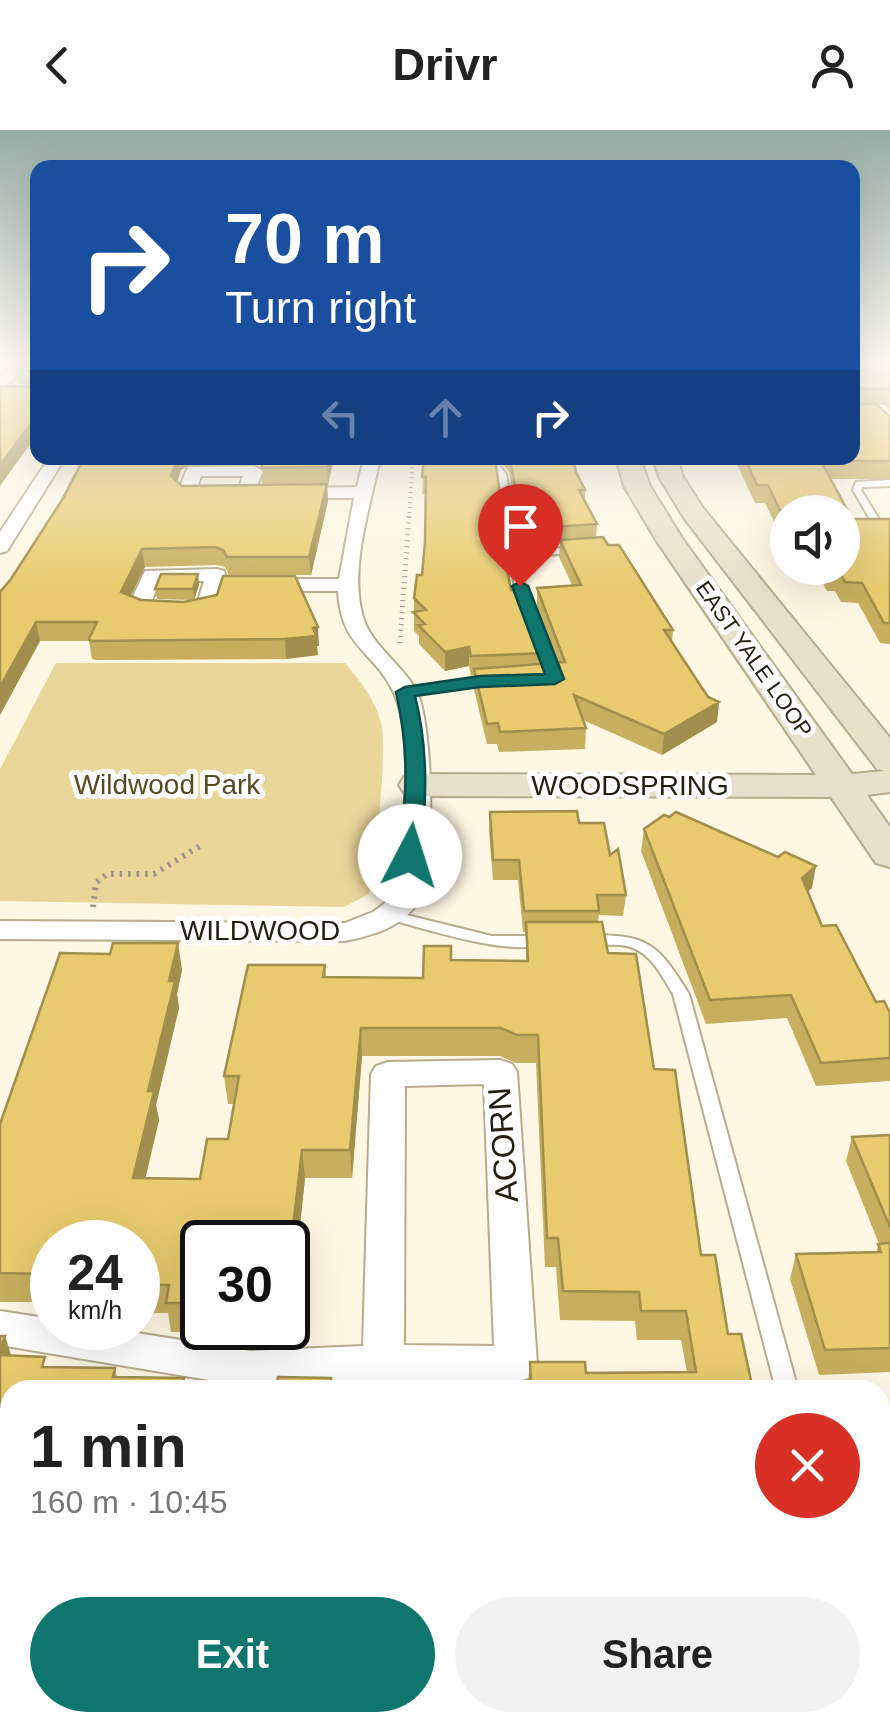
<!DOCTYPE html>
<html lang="en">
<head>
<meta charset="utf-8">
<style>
	body { margin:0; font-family:Helvetica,sans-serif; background:#f2f2f2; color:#222; height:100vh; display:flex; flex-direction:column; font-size:38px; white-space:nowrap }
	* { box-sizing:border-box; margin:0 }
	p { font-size:32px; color:#767676 }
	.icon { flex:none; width:55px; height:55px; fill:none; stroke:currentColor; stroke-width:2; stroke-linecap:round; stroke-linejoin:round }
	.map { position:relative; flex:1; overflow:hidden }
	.drawer { position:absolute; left:0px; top:1250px; width:890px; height:352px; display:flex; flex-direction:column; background:#fff; border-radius:30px 30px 0 0; box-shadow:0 10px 40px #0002 }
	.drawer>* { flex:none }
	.hud { position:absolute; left:30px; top:30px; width:830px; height:305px; border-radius:20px; box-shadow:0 10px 40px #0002; background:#1a4fa0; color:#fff; overflow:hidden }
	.controls { position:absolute; left:770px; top:365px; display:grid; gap:20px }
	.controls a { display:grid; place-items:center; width:90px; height:90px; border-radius:50%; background:#fff; box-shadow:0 10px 40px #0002; font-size:50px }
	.speed { position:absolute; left:30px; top:1090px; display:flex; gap:20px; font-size:50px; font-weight:700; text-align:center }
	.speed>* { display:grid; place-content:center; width:130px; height:130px; border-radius:50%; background:#fff; box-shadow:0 10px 40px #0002; line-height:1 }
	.speed small { font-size:25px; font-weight:400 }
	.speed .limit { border:5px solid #111; border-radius:15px; background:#fff; color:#111 }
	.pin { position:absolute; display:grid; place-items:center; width:85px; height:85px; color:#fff; margin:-102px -42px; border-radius:50% 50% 50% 0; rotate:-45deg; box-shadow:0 0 10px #0007 }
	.pin .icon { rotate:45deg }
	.me { position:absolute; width:110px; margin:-55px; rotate:5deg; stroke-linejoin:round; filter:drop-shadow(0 0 8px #0008) }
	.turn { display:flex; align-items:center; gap:35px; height:210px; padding:0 30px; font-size:45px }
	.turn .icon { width:130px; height:130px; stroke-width:2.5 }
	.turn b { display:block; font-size:70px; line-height:85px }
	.lanes { display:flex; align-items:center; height:95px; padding:0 30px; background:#0003; justify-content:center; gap:50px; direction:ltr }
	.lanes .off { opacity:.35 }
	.round { display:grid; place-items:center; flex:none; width:105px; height:105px; border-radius:52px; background:#f2f2f2 }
	.head { display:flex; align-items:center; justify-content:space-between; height:170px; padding:0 30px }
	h1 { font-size:60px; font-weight:700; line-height:75px }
	.primary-button { display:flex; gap:20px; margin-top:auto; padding:20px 30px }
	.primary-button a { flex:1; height:115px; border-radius:60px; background:#0f766e; color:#fff; font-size:40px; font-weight:700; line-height:115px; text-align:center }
	.primary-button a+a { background:#f2f2f2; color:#222 }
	header { display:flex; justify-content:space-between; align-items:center; height:130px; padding:0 30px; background:#fff; font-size:45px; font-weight:700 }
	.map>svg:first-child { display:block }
</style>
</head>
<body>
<header><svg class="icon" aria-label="back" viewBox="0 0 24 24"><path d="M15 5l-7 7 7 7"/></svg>Drivr<svg class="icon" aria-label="person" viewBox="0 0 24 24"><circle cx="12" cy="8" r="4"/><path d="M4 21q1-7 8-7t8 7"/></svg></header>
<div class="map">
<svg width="890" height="1602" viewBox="0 0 890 1602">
	<rect width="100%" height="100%" fill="#fef7e4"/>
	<path fill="#e9d699" d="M56,533H345C360,551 375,569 381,593C388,619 375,733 369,764L344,777L0,771V639Z"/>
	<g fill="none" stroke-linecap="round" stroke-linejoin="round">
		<defs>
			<path id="lane" d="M486,328H494L506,344L519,421L578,417L583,420L578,423L520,426L525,457L560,549L558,551L554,552L548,549L515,457L510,426L507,424L509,422L498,344Z
				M890,350V356L863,357L861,360L882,394L890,397V403L875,398L853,360L856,352Z
				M491,548L497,551L495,553L405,566L399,562L405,558Z
				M390,781L492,806H542L550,811C521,831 419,797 385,788L383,785L385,782Z
				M585,805C648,805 656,811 689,864L798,1260H776L673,864C660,843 649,818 621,815C607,814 593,816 580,813L577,810Z
				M880,1509H890V1533H880Z
				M880,1581L884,1583L890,1602H865L862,1592H880Z"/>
			<path id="street" d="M14,234H29L0,261V248Z
				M49,328H65L7,421L0,423V402Z
				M364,328H380C371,375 351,430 361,479C367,514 400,531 416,560C434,593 437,751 413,779C397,799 369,806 345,811L0,809V791L345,793L373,782L389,770C403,718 417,611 393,561C373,520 341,518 338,461H222L217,480C205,490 139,489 127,479L145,441L217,439L224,441L226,449H339L354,368H289L280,363L289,358L357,357ZM160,451H204L197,474L151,473Z
				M254,336L263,341L252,368L246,369L237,364L243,346H201L197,359L224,360V368L186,369L177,364L188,337Z
				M500,930L512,934L517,942L537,1234L531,1247L516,1252L383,1251L251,1257L0,1215V1181L52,1189V1198H105L251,1221L363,1216L371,944L376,936L388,932ZM484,954L494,1216L404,1215L405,956Z"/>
			<path id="secondary" d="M616,328H640L650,356L682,408L852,644L885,641L877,639L684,388L659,347L653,328H677L683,347L703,378L890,608V662L867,665L890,697V737L876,733L831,667L417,666L404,663L399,655L404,647L417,644L816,645L656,410L624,356Z"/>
		</defs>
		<use href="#lane" stroke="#b7ac8d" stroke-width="4"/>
		<use href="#street" stroke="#b7ac8d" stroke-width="4"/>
		<use href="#secondary" stroke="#b7ac8d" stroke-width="4"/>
		<path stroke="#9b9586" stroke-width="4" stroke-dasharray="1 4" stroke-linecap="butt" d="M409,388L413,328"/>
		<path stroke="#9b9586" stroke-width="5" stroke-dasharray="1 5" stroke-linecap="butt" d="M400,513L409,386"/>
		<path stroke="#9b9586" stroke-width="6" stroke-dasharray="2.5 6" stroke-linecap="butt" d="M93,777L96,753L107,744H154L203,714"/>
		<use href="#lane" fill="#fff" fill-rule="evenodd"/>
		<use href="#street" fill="#fff" fill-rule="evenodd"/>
		<use href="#secondary" fill="#e7e0cb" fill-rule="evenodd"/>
	</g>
	<path fill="#c8af5f" d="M38,234V256L18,254L15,239Z
		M852,234H890V281L885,275H877L890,287V349H830L852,389H890V514L880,513L858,473L841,472L835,461H827L815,438H842L788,382V421L765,373H755L734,328H852Z
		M84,328H334L328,354H262V336L260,333H192L181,340L177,351L182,356L327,354L328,371L311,445H229L225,437L217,435L145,437L131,466L141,470L184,472L192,470L157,469L155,459L198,444L199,455L194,470L319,516H317L318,525L286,529L96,530L92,529L89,511H40L0,585V462L11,449L62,370Z
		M424,328L504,391L503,409H501L511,460L544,523L543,534L557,533L537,476V458L572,455L559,427L560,414L552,415L547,406L521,407L509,342L498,328H573L576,342L585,360V372L597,394L596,408L608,415L673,500L672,512L708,567L719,572L717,592L662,625L583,590L586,598L585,619L499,622L497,614H487L474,559V545L471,546L469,536L445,541L419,514V506L414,501V468L422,445L425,412L426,364H422Z
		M490,682L579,693L610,725L626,765L623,786L599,785L598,792L608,823L654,939L701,1125L728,1204L753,1260L528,1252L530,1232L586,1243L687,1242L681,1210H637L635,1191L560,1190L556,1137H545L536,933H516L500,926H362L352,1048H305L294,1152H288V1112H202V1198H266L264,1211L216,1210L215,1202H171L168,1183H138V1112H52V1172H0V994L182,840L177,864L179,878L156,975L159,990L145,1048L200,1049L228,1009L234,974H228L224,946L325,835L326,847L423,848L451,830L526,831V802H523L518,750H493L489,702Z
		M669,687L812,758L807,762L822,796L876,872L890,883V951L816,956L787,888L706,894L641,721L644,699Z
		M890,1005V1242L819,1245L790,1149L796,1124L876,1122L879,1114L846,1031L852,1007Z
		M0,1206L11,1226L48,1237L115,1238L117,1247L184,1248L187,1260H10V1408H0Z
		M880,1299H890V1384H880Z
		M756,1592H833L835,1602H757Z"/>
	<path fill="#a28e4d" d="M38,284V303L0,356V335Z
		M178,328H192V333L181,340L173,363L171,346Z
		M329,328H334L328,354L327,337Z
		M327,354L328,371L311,445L309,427Z
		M142,419L145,437L123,480L121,462Z
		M198,444L199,455L194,470L193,459Z
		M36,492L40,511L0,585V557Z
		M318,497L319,516H317L318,525L286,529L285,509Z
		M469,517V536L445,541V522Z
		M719,572L717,592L662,625L664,604Z
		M816,736L812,758L797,770L802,748Z
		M178,813L182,840L177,864L179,878L156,975L159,990L139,1076L133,1048L169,851Z
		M361,898L362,926L352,1048L350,1020Z
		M302,1020L305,1048L294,1152L290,1123Z
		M5,1206L14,1234L0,1229V1221Z"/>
	<path fill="#e8cb6e" stroke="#a28e4d" stroke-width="2.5" d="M19,234H38V242L15,239Z
		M852,234H890V261L888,259L852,258Z
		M0,256L38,257V284L0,335Z
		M852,272L855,274H876L890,287V331H821L852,389H890V493H884L862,453L845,452L839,441H831L829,438H842V382H788V397L768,355H757L745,328H852Z
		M84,328H178L171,346L182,356L327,354L309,427H227L223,420L215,417L142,419L121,462L141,470L184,472L217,465L223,446H295L318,497L313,498L316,506L285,509L92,511L89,509L97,492H36L0,557V462L11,449L62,370Z
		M265,328H329L327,337L261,338Z
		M424,328H494L495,329L504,391L498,392L511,460L519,459L544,523L471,526L469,517L445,522L418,495L425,494L413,482L426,480L414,468L417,445H422L425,412L426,347H422Z
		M510,328H573L576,342L585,360H579L597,394L553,397L548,388L521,390Z
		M603,407L608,415H619L673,500H664L708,567L719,572L664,604L574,565L586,598L500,602L498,593L487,594L474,539L565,532L537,458L581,455L560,410Z
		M161,444H198L193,459H155Z
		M577,681L579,693H604L610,725L618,719L626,765H597L599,781H524L519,730H493L490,682Z
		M676,682L778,727L785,722L816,736L802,748L822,796L836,795L876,872L884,871L890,883V928L821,933L791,865L710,870L644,699L664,685L669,687Z
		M526,792H602L608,823L636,824L654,939L675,940L701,1125H715L728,1204H741L753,1260H480V1252H531L530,1232H585L586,1243L696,1242L686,1181H641L639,1162L563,1161L558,1108H547L538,905H517L501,898H361L350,1020H302L290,1123H288V1112H202V1173H166L169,1155H138V1112H52V1144L0,1143V994L60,823L110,824L113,813H178L169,851H175L148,961H154L133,1048L200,1049L207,1009H228L239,946H224L248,835H325L323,847L423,848L424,816H451V830L528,831Z
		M890,1005V1097L852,1007Z
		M890,1113V1218L825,1220L796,1124L881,1122L878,1114Z
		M0,1206H5L0,1221Z
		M0,1225L45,1227L42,1237L115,1238L113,1247L184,1248L182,1260H10V1381H0Z
		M278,1247L331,1248L330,1260H276Z
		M880,1299H890V1360H880Z
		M0,1467L10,1468V1501L7,1513H10V1592H716L717,1602H0Z
		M768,1592H833L835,1602H769Z"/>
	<linearGradient id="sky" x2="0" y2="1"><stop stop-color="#97aca6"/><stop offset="0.51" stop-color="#fffbf3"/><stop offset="1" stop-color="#fffbf3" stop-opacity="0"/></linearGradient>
	<rect width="890" height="458" fill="url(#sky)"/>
	<path fill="#0f766e" stroke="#0a4d48" stroke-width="2.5" d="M520,452L528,456L564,549L555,554L480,557L415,566C429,621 426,671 421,726L410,733L403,731L400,726C406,665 410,623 396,562L405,557L480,546L545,544L512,456Z"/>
	<g text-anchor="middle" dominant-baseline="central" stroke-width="10" stroke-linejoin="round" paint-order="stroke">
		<g font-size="22" fill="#221e12" stroke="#fff">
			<text transform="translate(754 529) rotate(55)">EAST YALE LOOP</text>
		</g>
		<g font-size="28" fill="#574b24" stroke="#fff">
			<text x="167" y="654">Wildwood Park</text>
		</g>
		<g font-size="28" fill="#221e12" stroke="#fff">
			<text x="630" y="655">WOODSPRING</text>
			<text x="260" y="800">WILDWOOD</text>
		</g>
		<g font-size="32" fill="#221e12" stroke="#fff">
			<text transform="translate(503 1015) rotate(-94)">ACORN</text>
		</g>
	</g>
</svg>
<div class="controls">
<a><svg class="icon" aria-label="sound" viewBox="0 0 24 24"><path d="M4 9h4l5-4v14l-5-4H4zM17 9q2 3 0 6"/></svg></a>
</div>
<div class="speed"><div>24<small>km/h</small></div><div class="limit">30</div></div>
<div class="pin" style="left:520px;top:456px;background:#d93025"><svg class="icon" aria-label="arrive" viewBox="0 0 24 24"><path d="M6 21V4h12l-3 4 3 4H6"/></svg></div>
<svg class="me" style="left:410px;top:726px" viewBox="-20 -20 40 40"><circle r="19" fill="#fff"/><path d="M0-13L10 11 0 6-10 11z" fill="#0f766e"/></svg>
<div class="hud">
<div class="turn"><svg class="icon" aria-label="right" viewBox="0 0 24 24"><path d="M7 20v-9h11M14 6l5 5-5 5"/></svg><div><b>70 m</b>Turn right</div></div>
<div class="lanes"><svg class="icon off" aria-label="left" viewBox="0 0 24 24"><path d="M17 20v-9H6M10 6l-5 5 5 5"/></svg><svg class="icon off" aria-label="ahead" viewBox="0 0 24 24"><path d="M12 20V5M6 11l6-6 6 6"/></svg><svg class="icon" aria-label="right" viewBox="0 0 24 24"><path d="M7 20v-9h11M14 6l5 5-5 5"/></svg></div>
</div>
<section class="drawer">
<div class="head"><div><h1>1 min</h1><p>160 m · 10:45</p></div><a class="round" style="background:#d93025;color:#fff"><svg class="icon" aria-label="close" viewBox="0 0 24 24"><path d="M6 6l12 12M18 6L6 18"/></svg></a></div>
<div class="primary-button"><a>Exit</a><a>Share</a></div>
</section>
</div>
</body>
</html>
